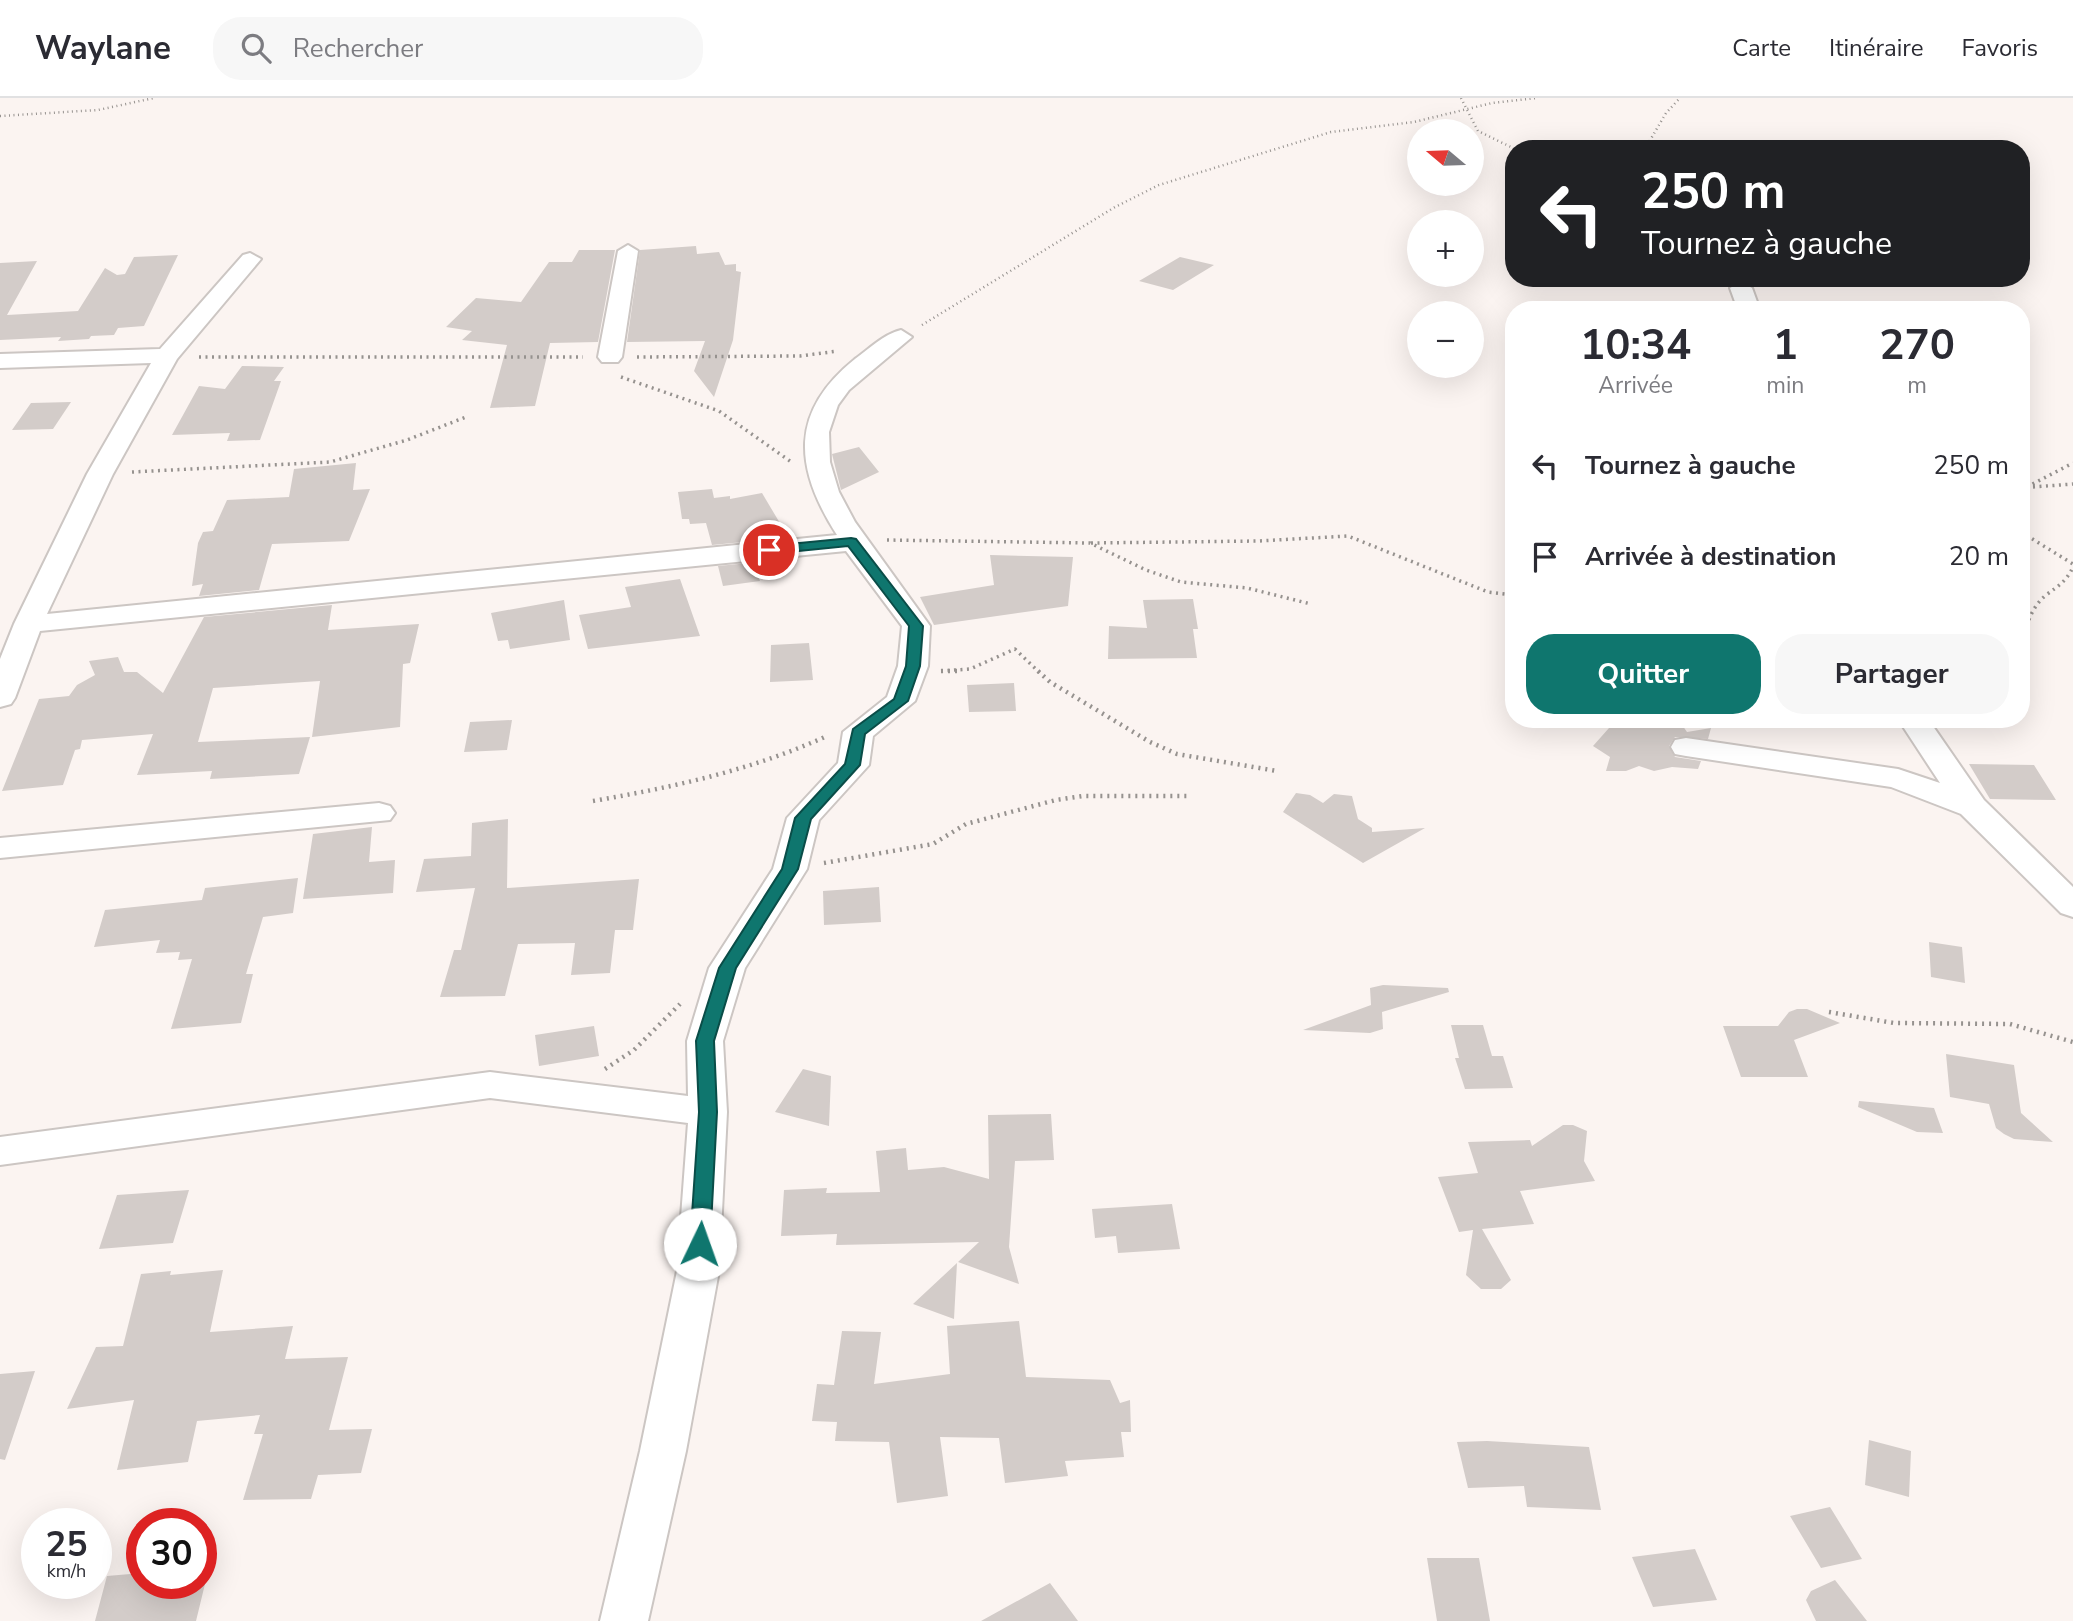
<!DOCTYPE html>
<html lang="fr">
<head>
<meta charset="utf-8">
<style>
	body { margin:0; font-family:"Nunito Sans",sans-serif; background:#f7f7f7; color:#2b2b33; height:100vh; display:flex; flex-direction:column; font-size:26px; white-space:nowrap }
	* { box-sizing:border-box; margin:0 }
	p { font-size:23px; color:#7c7c81 }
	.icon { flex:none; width:38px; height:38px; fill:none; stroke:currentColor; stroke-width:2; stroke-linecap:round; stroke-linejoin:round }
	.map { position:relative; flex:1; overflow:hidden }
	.side { position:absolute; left:1505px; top:203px; width:525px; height:427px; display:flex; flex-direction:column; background:#fff; border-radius:28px; box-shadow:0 7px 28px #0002 }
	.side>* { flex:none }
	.hud { position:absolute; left:1505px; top:42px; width:525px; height:147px; border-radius:28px; box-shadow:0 7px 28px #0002; background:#202124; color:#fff; overflow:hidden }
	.needle { width:46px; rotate:289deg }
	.tools { position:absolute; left:1407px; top:21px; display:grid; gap:14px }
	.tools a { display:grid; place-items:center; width:77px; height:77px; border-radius:50%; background:#fff; box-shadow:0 7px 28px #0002; font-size:35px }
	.speed { position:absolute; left:21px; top:1410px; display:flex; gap:14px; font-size:35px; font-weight:700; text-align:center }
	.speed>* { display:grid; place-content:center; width:91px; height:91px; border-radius:50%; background:#fff; box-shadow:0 7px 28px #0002; line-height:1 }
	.speed small { font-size:18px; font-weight:400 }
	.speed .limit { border:10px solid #d22; background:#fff; color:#111 }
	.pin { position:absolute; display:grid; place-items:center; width:60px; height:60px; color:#fff; margin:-30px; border:4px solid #fff; border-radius:50%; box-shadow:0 2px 7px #0007 }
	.me { position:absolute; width:77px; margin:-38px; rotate:3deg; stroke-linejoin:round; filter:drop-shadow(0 0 5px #0008) }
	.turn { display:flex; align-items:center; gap:24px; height:147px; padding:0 21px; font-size:32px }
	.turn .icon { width:91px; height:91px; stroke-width:2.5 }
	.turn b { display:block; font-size:49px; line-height:60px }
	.eta { display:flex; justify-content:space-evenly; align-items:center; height:119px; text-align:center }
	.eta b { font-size:42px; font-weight:700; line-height:49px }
	.cta { display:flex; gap:14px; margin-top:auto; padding:14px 21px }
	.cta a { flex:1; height:80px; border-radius:28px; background:#0f766e; color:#fff; font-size:28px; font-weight:700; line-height:80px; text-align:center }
	.cta a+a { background:#f7f7f7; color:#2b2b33 }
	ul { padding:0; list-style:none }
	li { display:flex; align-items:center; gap:21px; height:91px; padding:0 21px }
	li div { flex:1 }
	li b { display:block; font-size:26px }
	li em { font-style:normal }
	header { display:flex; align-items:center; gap:42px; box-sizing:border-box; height:98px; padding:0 35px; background:#fff; border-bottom:2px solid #e1e1e2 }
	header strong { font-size:33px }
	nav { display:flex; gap:38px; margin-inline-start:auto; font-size:24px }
	.search { width:490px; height:63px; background:#f7f7f7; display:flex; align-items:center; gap:18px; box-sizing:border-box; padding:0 24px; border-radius:28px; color:#7c7c81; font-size:26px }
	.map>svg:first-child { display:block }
</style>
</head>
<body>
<header>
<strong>Waylane</strong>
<div class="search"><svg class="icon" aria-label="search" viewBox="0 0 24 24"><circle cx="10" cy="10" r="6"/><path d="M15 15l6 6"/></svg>Rechercher</div>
<nav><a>Carte</a><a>Itinéraire</a><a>Favoris</a></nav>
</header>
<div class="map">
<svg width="2073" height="1523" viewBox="0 0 2073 1523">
	<rect width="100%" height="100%" fill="#fbf4f1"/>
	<path fill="#d3ccc9" d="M696,148L697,156L719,154L725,167L736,166V173L741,174L733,242L714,299L694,273L705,243L627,244L640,152Z
		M579,152H615L598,244L550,245L535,308L490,310L507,247L462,242L472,233L446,229L476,200L521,204L549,164H572Z
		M178,157L144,228L118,230L114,237L91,238L89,241L58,243L61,239L0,242V165L37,163L7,217L78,213L105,170L117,177L125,176L134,159Z
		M1180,159L1214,167L1173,192L1139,183Z
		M242,268L284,269L274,283H281L260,342L227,343L230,335L172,337L199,288L225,291Z
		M71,304L53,331L12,332L31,305Z
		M859,349L879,374L841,392L832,356Z
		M356,365L353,392L370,391L349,443L272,446L259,492L199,498L203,486L192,488L198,445L203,434L213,433L227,402L289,399L294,371Z
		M712,391L714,400L730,398V401L762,395L784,432L786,440L712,447L706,425L690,426L689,421H682L678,394Z
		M990,457L1073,459L1068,508L934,527L920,499L994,487Z
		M788,461L790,472L757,475L760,483L723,488L718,468Z
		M680,481L700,538L588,551L579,517L631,509L625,489Z
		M1193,501L1198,531H1193L1197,560L1108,561L1109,528L1147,530L1143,502Z
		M564,502L570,542L510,551L508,542L498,543L491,515Z
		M332,507L328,532L419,526L410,565L403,566L400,629L312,639L320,583L213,590L198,644L310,639L299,676L210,681L212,673L137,677L153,636L82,642L80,651L75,652L63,687L2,693L39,601L69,598L77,587L95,577L89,563L118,559L124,574H137L163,595L204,519Z
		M809,545L813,582L770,584L771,547Z
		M1014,585L1016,613L969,614L967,587Z
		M1617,621H1678L1687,634L1711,630L1708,641L1675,639L1669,648L1675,659L1701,663L1698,671L1672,669L1654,673L1639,668L1626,673H1606L1610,659L1593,648Z
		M512,622L507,652L464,654L470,624Z
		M1969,666L2034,667L2056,702L1990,701Z
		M1296,695L1310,697L1323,705L1334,696L1352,698L1358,721L1372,730V734L1425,730L1363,765L1283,714Z
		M508,721L507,790L639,781L633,832H615L610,875L571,877L575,845L518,846L505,898L440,899L454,852H461L475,790L416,794L424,761L471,758L472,725Z
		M372,729L369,764L395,762L393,795L303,801L313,736Z
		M298,780L293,815L263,819L246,876H253L241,925L171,931L192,861L178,862L180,854L156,855L160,842L94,849L105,812L202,802L205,790Z
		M879,789L881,824L824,827L823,793Z
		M1929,844L1962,849L1965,885L1931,879Z
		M1383,887L1448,890L1449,894L1382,914L1383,931L1370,935L1303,932L1371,907L1370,890Z
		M1797,911H1807L1840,925L1794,942L1808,979H1741L1723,928H1778L1789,914Z
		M1451,927H1483L1492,958H1503L1513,990L1465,991L1455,960H1459Z
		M594,928L599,958L539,968L535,937Z
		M1946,956L2014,967L2021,1015L2053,1044L2014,1041L2004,1036L1996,1030L1989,1006L1950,999Z
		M803,971L831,978L829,1028L775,1014Z
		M1859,1003L1934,1010L1943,1035L1917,1034L1858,1009Z
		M1051,1016L1054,1062L1015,1063L1009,1149L1019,1186L958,1164L979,1144L836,1147L837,1136L781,1138L784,1092L827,1090L826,1095L880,1094L876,1053L906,1050L908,1072L944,1069L989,1081L988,1017Z
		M1563,1027H1573L1587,1033L1584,1063L1595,1083L1520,1093L1534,1126L1482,1131L1511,1182L1501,1191H1481L1466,1177L1473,1132L1459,1134L1438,1079L1478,1075L1468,1044L1530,1042L1532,1048Z
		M189,1092L173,1145L99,1151L117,1097Z
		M1172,1106L1180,1151L1118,1155L1116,1138L1095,1140L1092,1111Z
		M957,1165L954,1221L913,1206Z
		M223,1172L210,1234L293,1228L285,1261L348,1259L329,1332L372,1331L361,1375L318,1377L311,1401L243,1402L263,1336H254L260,1317L197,1323L188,1364L117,1372L134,1302L67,1311L96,1249L123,1248L141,1176L171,1173L170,1177Z
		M1019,1223L1026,1279L1110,1282L1120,1305L1130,1302L1131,1334H1121L1124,1359L1065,1363L1068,1378L1005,1385L999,1340L940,1339L948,1398L897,1405L889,1344L835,1343L837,1324L812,1323L817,1286L834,1287L842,1233L881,1234L874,1286L950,1276L947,1228Z
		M35,1273L5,1362L0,1361V1276Z
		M1869,1342L1911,1353L1909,1399L1865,1387Z
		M1487,1343L1589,1349L1601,1412L1527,1409L1524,1388L1468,1390L1457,1344Z
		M1830,1409L1862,1461L1821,1470L1790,1418Z
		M1695,1451L1717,1502L1653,1509L1632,1459Z
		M1427,1460H1479L1490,1523H1437Z
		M142,1475V1486H205L196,1523H95L107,1478Z
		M1835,1482L1867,1523H1816L1806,1502L1811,1493Z
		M1050,1485L1078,1523H981Z"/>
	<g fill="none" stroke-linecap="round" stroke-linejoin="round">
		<defs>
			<path id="minor" d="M628,147L638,153L622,259L618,264H602L598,259L618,153Z
				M250,155L261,161L177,261L113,376L47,516L837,437C794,370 789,314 855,261C869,251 884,236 901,232L912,239L849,292L838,307L829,334L830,364L839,394L855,424L930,528L928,568L915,603L873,638L869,667L819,722L807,771L745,870L723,943L727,1014L719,1173L686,1353L648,1523H600L640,1353L677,1173L688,1025L490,1000L0,1067V1039L490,974L688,998L687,943L709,870L773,771L787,720L838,665L843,634L887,599L898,568L902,528L846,453L40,533L15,600L11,606L0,609V561L14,526L87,376L151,265L0,270V256L160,251L243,157Z
				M1741,184L1752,190L1760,212H1738L1730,190Z
				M1898,621H1928L1984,702L2073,789V819L2061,815L1961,716L1891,689L1686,658L1675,656L1671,649L1675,642L1686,640L1898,671L1940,685Z
				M379,705L390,708L395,715L390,722L0,760V740Z"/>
		</defs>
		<use href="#minor" stroke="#ccc6c3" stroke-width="4"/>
		<path stroke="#96928f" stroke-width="2.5" stroke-dasharray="1 3.5" stroke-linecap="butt" d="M1461,0L1478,33L1515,51
			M0,18L98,12L154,0
			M1645,51L1666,15L1680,0
			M922,227L1115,109L1159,87L1331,34L1414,24L1492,5L1537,0"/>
		<path stroke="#96928f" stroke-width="3.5" stroke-dasharray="2 4.5" stroke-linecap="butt" d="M199,259H583
			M637,259L800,258L838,253
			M621,279L719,313L790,363
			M132,374L330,364L407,342L466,319
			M2033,389L2073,386
			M2021,392L2073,365
			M2021,434L2073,466
			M887,442L1090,445L1146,472L1181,484L1247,490L1311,506
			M1091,445L1258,443L1348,438L1488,494L1514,497
			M2021,560C2024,537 2027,513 2046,497C2058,488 2066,484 2073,469
			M941,573L970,571L1015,551L1040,575"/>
		<path stroke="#96928f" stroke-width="4.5" stroke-dasharray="2 5" stroke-linecap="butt" d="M941,573H961
			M1038,573L1050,584L1150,644L1177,656L1277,673
			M593,703C674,689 752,672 827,638
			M824,765L933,746L966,726L1056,702L1083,698H1191
			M1829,914L1894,925L2010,926L2073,944
			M605,971L634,952L680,906"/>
		<use href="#minor" fill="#fff" fill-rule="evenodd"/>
	</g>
	<path fill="#0f766e" stroke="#0a4d48" stroke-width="2" d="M851,440L856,441L923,528L920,568L908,603L865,636L860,667L811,721L798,771L736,870L714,943L717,1014L710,1146L700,1154L690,1146L699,1014L696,943L719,870L782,771L795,720L845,666L853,631L894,601L906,568L909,528L848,448L769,456L762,452L769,448Z"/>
</svg>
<div class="tools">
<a><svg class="needle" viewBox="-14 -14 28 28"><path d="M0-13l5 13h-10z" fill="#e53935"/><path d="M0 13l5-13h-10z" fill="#7c7c81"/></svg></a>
<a>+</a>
<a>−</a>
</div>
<div class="speed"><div>25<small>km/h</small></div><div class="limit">30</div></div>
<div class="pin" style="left:769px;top:452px;background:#d93025"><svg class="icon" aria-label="arrive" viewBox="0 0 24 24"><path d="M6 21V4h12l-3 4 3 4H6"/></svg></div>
<svg class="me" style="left:700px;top:1146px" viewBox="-20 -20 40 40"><circle r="19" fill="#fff"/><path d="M0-13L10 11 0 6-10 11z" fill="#0f766e"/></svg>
<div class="hud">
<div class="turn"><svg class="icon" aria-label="left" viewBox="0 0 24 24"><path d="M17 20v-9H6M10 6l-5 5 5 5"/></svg><div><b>250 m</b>Tournez à gauche</div></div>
</div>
<section class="side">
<div class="eta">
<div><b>10:34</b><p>Arrivée</p></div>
<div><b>1</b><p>min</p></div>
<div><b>270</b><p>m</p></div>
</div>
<ul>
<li><svg class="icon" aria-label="left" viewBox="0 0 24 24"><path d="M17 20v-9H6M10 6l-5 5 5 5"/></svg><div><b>Tournez à gauche</b></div><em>250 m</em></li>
<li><svg class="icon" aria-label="arrive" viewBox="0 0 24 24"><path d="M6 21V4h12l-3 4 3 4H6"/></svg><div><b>Arrivée à destination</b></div><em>20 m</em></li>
</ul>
<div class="cta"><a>Quitter</a><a>Partager</a></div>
</section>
</div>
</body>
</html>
